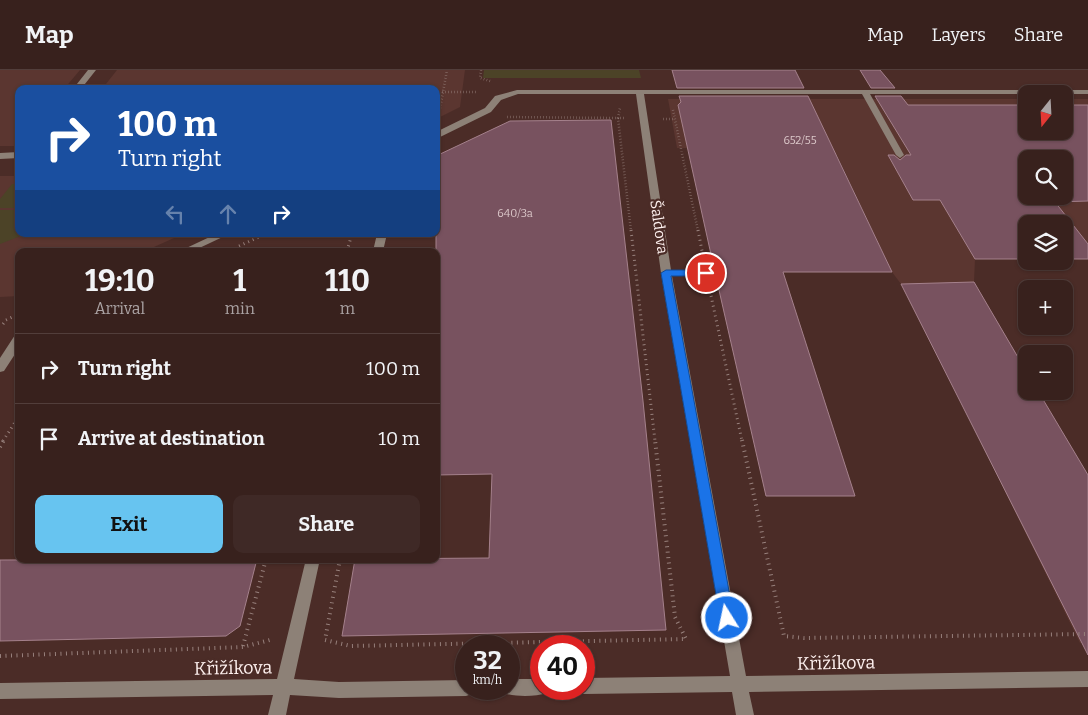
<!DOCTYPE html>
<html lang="en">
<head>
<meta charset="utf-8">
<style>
	body { margin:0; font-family:Bitter,serif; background:#3f2926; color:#f1f3f6; height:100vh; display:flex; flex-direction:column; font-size:19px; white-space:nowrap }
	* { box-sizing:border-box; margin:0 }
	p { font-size:16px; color:#aba3a4 }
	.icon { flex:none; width:28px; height:28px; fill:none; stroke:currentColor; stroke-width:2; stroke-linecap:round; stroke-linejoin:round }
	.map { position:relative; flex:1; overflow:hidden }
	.details { position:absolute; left:15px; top:178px; width:425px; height:315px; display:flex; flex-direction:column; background:#38211d; border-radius:10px; box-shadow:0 1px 4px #0004,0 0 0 1px #523e3b }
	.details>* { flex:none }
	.top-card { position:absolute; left:15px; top:15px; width:425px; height:152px; border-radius:10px; box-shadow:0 1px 4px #0004,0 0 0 1px #523e3b; background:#1a4fa0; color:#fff; overflow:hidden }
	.needle { width:32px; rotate:198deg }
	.tools { position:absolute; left:1018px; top:15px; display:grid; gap:10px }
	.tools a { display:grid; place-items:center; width:55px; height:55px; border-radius:10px; background:#38211d; box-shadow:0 1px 4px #0004,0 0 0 1px #523e3b; font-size:25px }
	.speed { position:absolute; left:455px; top:565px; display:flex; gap:10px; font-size:25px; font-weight:700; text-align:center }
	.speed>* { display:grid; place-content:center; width:65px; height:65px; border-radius:50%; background:#38211d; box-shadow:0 1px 4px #0004,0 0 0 1px #523e3b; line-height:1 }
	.speed small { font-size:12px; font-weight:400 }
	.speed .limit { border:8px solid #d22; background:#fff; color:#111 }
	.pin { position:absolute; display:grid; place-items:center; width:42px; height:42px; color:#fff; margin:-21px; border:2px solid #fff; border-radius:50%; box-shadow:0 1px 5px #0007 }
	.me { position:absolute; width:55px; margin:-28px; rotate:350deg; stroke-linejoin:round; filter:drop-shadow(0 0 4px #0008) }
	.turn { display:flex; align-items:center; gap:18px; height:105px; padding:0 20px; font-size:22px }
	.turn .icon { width:65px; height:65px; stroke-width:2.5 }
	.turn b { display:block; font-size:35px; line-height:42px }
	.lanes { display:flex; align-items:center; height:48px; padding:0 20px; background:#0003; justify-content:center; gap:25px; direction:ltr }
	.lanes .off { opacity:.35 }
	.eta { display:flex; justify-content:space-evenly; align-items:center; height:85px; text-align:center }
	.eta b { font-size:30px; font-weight:700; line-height:35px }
	.action { display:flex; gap:10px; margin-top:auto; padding:10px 20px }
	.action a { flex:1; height:58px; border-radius:10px; background:#67c4f0; color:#111; font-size:20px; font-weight:700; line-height:58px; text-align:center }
	.action a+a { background:#3f2926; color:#f1f3f6 }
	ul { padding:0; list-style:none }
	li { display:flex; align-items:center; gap:15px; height:70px; padding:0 20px; border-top:1px solid #523e3b }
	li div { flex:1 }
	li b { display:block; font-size:19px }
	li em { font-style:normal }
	header { display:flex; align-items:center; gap:30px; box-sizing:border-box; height:70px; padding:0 25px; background:#38211d; border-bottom:1px solid #523e3b }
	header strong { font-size:24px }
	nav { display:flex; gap:28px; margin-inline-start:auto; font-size:18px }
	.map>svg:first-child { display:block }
</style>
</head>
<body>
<header>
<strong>Map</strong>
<nav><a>Map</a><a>Layers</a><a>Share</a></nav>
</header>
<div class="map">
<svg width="1088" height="645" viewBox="0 0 1088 645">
	<rect width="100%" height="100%" fill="#4b2c27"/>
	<path fill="#5b3630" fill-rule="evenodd" d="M0,0H80L64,19H19V70L14,76H0Z
		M117,0H465L460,37L436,49V19H102Z
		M668,29H1026V61H1064V29H1088V189H1064V154H1026V189H975L974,212L1026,301V321L1088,573H1080L946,302L901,214L892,202L837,85L776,84L773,79L677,78ZM1026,89H1064V126H1026Z
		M0,106H19V164H183L145,181H19V226L0,227Z"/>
	<path fill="#4c4327" d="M484,0H639L641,8H483Z
		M12,114H19V138H0V129Z
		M0,140H19V164H26L0,174Z"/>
	<path fill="#78525f" stroke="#a5818c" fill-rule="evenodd" d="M672,0H795L804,18H677Z
		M860,0H880L895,18H871Z
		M679,26H808L892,202H783L855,426H766L716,207L722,202L714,198L678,35L681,32Z
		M875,26H901L908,35H1026V61H1064V35H1088V131L1055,132L1088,174V189H1064V154H1026V189H975L940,130H913L888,85H894L900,90L906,85H911ZM1026,89H1064V126H1026Z
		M611,50L643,331L666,560L342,566L355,489L489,488L492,404L436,405V86L510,51Z
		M974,212L1026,301V321H1038L1088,405V585L901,214Z
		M257,489L240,556L226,566L0,571V490Z"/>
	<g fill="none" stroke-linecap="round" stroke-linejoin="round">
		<path stroke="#97807c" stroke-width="2.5" stroke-dasharray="0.5 2.5" stroke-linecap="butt" d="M481,0L480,8L490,11
			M436,22H476
			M673,40L698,161
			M439,44L447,0
			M507,47L618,48L620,38
			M624,48H618L631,161
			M663,49H675"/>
		<path stroke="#97807c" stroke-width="3" stroke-dasharray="1 4" stroke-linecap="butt" d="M631,160L655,371
			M698,160L703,186
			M239,176L266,164
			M158,181L164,178
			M347,181L352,164
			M710,221L742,371
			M3,254L6,250L19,244
			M3,371L19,346"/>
		<path stroke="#97807c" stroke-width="4" stroke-dasharray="1 4.5" stroke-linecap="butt" d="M742,370L784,566L804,568L1088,564
			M0,377L4,370
			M340,489L325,570L351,576L686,569L675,547L655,370
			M243,576L266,489
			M0,586L243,577L270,570"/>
		<path fill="#8d8177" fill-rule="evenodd" d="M88,0H96L81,19H73Z
			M517,20H1088V24H870L904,85L900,88L896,85L862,24H644L671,200H715L720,203L715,206H672L746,606L1088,601V617L749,622L754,645H736L732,622L584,624L578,622L577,619H584V608L730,606L661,203L636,24H518L501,30L491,42L436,69V62L485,38L495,26Z
			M19,82V88L0,89V83Z
			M216,164H229L193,181H180Z
			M377,164H387L383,181H373Z
			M19,264V278L4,301L0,302V288L15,265Z
			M306,489H320L294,609L339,612L466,610V619H474L472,624L466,626L339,628L290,625L286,645H268L273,625L0,629V613L277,609Z
			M509,609H541V619H549L547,623C535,627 515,627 503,623L501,619H509Z"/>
	</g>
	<path fill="#1a73e8" stroke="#114b97" d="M666,200H706L711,203L706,206H671L734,548L732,552L727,554L722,552L720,548L661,203Z"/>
	<g text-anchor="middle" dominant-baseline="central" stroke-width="4.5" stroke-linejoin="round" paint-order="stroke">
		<g font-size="11" fill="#dcc8ca">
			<text x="800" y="70">652/55</text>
			<text x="515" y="143">640/3a</text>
		</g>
		<g font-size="15" fill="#fdf0ee" stroke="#4b2c27">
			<text transform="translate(659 157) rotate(82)">Šaldova</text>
		</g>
		<g font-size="18" fill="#fdf0ee" stroke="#4b2c27">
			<text transform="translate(836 593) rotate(-1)">Křižíkova</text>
			<text transform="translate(233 598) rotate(-1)">Křižíkova</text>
		</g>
	</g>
</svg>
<div class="tools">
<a><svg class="needle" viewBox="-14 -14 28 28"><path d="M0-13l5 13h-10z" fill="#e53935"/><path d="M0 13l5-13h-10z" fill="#aba3a4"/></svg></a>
<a><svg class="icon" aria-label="search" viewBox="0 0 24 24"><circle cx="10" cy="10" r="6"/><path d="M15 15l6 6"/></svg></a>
<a><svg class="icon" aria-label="layers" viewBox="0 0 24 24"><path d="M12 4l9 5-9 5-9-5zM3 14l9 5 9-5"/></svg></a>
<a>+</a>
<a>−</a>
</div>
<div class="speed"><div>32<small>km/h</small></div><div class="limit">40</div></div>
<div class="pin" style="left:706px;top:203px;background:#d93025"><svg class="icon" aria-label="arrive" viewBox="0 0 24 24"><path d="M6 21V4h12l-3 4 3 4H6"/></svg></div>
<svg class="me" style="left:727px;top:548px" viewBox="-20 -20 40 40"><circle r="17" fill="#1a73e8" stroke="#fff" stroke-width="3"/><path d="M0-11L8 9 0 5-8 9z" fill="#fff"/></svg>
<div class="top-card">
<div class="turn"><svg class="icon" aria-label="right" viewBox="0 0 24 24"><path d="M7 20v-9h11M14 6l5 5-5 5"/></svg><div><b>100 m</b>Turn right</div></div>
<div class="lanes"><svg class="icon off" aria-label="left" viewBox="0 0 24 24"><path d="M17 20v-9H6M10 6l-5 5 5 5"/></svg><svg class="icon off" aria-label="ahead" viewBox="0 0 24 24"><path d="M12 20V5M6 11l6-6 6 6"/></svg><svg class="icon" aria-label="right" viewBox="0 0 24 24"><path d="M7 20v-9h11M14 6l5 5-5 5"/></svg></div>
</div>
<section class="details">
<div class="eta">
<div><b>19:10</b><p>Arrival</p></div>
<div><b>1</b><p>min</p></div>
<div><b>110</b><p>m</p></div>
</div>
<ul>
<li><svg class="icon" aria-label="right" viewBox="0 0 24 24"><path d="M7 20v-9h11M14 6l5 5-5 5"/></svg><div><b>Turn right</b></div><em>100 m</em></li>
<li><svg class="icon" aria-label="arrive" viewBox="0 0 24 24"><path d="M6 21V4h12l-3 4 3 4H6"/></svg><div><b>Arrive at destination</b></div><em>10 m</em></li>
</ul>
<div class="action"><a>Exit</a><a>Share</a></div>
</section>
</div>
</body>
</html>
